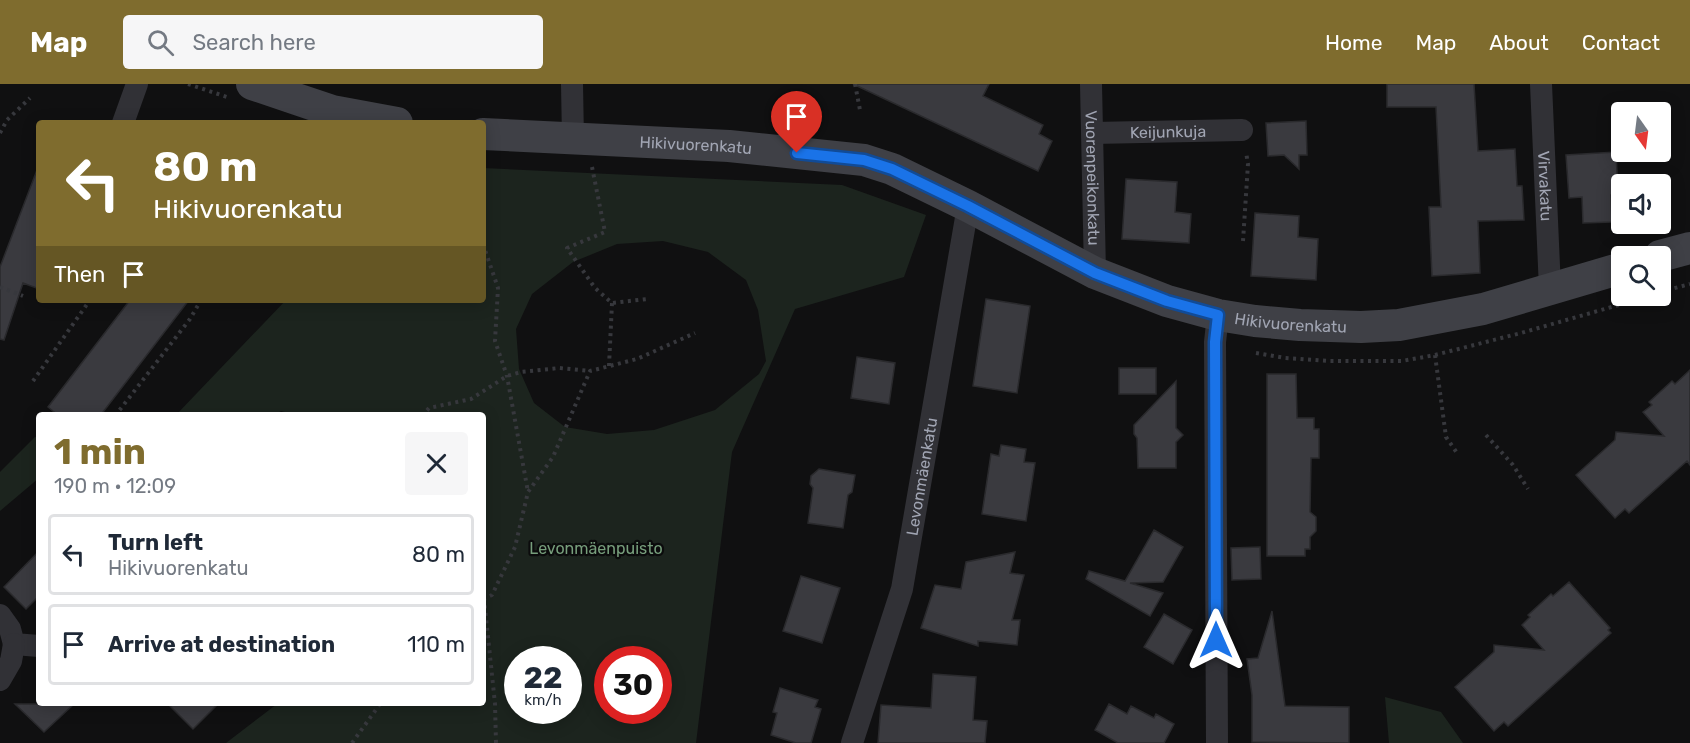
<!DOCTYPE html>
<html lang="en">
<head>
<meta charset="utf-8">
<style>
	body { margin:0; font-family:Rubik,sans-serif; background:#f6f6f7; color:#1f2937; height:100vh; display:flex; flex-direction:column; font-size:22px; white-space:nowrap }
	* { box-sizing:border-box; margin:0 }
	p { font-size:20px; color:#747a83 }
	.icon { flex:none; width:33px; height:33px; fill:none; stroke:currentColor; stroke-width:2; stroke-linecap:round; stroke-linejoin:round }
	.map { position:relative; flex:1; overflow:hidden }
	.drawer { position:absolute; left:36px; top:328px; width:450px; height:294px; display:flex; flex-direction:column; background:#fff; border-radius:6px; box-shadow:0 3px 15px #0003 }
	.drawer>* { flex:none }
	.hud { position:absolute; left:36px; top:36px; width:450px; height:183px; border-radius:6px; box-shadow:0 3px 15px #0003; background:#7f6c2e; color:#fff; overflow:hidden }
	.needle { width:39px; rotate:166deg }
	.controls { position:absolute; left:1611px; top:18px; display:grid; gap:12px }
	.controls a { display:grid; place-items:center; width:60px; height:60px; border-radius:6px; background:#fff; box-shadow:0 3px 15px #0003; font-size:30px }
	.speed { position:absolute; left:504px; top:562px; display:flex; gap:12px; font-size:30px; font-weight:700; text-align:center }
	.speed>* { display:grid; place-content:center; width:78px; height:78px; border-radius:50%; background:#fff; box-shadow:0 3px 15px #0003; line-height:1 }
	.speed small { font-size:15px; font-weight:400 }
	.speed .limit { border:9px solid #d22; background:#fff; color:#111 }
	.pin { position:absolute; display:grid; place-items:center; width:51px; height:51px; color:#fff; margin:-62px -26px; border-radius:50% 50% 50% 0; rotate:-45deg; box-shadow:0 0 6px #0007 }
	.pin .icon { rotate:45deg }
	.me { position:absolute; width:66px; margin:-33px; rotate:0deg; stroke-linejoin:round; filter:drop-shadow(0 0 4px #0008) }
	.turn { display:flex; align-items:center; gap:21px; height:126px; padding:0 18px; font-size:27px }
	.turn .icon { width:78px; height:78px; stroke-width:2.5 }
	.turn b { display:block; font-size:42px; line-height:51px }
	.then { display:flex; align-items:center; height:57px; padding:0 18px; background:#0003; gap:12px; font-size:22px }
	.round { display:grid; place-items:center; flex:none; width:63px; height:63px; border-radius:6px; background:#f6f6f7 }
	.summary { display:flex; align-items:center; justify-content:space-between; height:102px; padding:0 18px }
	h1 { font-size:36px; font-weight:700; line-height:45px; color:#7f6c2e }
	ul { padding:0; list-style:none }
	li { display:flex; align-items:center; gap:18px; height:81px; margin:0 12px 9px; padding:0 6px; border:3px solid #e0e1e3; border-radius:6px }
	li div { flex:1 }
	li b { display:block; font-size:22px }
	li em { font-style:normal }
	header { display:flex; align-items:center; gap:36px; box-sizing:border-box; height:84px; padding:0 30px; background:#7f6c2e; color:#fff }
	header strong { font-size:28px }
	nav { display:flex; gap:33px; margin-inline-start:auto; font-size:21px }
	.search { width:420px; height:54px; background:#f6f6f7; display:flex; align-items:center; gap:15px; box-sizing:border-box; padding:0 21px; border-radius:6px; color:#747a83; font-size:22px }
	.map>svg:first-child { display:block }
</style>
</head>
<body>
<header>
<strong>Map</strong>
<div class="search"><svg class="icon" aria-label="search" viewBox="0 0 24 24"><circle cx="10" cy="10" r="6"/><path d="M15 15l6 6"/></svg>Search here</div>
<nav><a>Home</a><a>Map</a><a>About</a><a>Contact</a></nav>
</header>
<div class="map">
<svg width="1690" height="659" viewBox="0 0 1690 659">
	<rect width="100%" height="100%" fill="#101011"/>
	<path fill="#1c241e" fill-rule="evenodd" d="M483,84L842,101L926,131L904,193L795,225L732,368L696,659H226L277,620H483V332H299L281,327L273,332L176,331L286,216H483ZM663,157L708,168L746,196L758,226L766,277L759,290L715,326L654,346L607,350L565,343L534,319L519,285L516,245L532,210L573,178L617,160ZM518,576H568V627H518ZM608,576H658V627H608Z
		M35,353L39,354V394L0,427V388Z
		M1385,613L1441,628L1463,659H1389Z"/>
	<path fill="#3a3a3f" stroke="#2a2a2d" stroke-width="1.5" d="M853,0H989L983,12L1043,41L1039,50L1052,57L1038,87Z
		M1387,0H1474L1478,67L1515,65L1517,102H1522L1524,136L1478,137L1480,189L1432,192L1429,123H1441L1436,23H1387Z
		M1306,37L1307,71H1299V85L1284,71L1268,72L1266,39Z
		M1616,68L1618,111H1611L1612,138L1583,139L1582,113L1569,114L1566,71Z
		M37,86H39V205L23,199L4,256L0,255V183Z
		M1126,95L1177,98L1175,128L1191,130L1189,159L1122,155Z
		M1255,129L1299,132L1298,153L1318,155L1316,196L1251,192Z
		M986,215L1030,222L1017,309L973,302Z
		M130,216H189L100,332H59L48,323Z
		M857,273L895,279L889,320L851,314Z
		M1119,284H1156V310H1119Z
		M1690,286V381L1687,377L1629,429L1625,425L1615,434L1576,391L1615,356L1616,348L1664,352L1643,328L1652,321L1649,318L1672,297L1675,300Z
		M1267,290H1296L1297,334H1314V345H1319V374H1311L1310,428L1316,433V447L1310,453V465H1305V472H1267Z
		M1176,297V344L1183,351L1176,358V384H1138L1137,354L1134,350V341Z
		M1001,361L1026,365L1024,378L1035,379L1026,437L982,430L991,370L999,372Z
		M819,385L855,391L852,408L848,411L843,444L808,439L813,404L810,400L811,392Z
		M1154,446L1183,463L1163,498L1130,499L1163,509L1150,532L1086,495L1089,487L1125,497Z
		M1260,463L1261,495L1232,496L1231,464Z
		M39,467V512L26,525L4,503Z
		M1015,468L1010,489L1024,491L1012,536H1020L1017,561L978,557V562L921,544L935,501L961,505L966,478Z
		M801,492L840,504L822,559L783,547Z
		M1569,498L1610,544L1608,546L1611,549L1508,642L1504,638L1494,647L1455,603L1494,568V561L1544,566L1522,541L1530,533L1528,531L1551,510L1553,512Z
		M1272,527L1285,622L1349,623V659L1252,658V611L1247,575L1258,574Z
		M1164,530L1192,546L1173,580L1144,563Z
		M933,590L976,593L973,636L987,637L985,659H878L881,621L931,624Z
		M780,604L818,616L815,623L821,625L811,659H796L771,651L777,629L773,628Z
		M15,620H74L44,648Z
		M168,620H218L193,645Z
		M1109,620L1127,630L1131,622L1154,634L1156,630L1174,640L1164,659H1118L1095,646Z"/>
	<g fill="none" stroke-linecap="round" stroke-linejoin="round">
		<path stroke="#37383d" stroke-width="4" stroke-dasharray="3 4.5" stroke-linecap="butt" d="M188,0L227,13
			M855,0L860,26
			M0,49L7,36L30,14
			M592,83L605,148L567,164L595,204L612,219L647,215
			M1243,157L1248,80L1246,68
			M483,160L498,204L495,257L507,292L528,408
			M0,203L23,212
			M1660,208L1690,200
			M1256,269L1285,274L1330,277H1402L1435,271L1521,249L1650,212
			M1435,271L1446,353L1457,369
			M609,282L612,219
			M33,297L90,216
			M115,332L190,235L201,216
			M422,332L429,324L471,315L507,292L521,288L559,284L590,287
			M1486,351L1513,381L1528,405
			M484,514L495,620L496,659
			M483,515L492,511L515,463L528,408L553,373L590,287L637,275L695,249
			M352,659L380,620"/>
		<g stroke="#313136" stroke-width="22">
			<path d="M572,0L573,55"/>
			<path id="s1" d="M1091,0L1095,189"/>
			<path id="s2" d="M1541,0L1550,205"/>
			<path d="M123,39L137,0"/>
			<path id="s3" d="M1093,49L1242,46"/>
			<path d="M0,531L10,545L14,560L39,562"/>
			<path d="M0,596L11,577L14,560"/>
			<path id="s4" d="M852,659L902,505L968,122"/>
			<path d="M1217,659L1215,258L1218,231"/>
		</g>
		<g stroke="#3f4046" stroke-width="32">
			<path d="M252,0L332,27L397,39"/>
			<path id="s5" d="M483,50L729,62L864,76L892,85L968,122L1095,189L1167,217L1218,231L1255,237L1300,241L1361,243L1399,241L1483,225L1622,184"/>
			<path d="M1660,172L1690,164"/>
		</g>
	</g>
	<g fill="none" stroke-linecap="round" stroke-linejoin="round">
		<defs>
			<path id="route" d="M797,69L864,76L892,85L968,122L1095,189L1167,217L1218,231L1215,258L1216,556"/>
		</defs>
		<use href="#route" stroke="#114b97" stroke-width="15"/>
		<use href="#route" stroke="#1a73e8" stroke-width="10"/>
	</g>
	<g text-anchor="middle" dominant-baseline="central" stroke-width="4.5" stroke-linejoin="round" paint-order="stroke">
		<g font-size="16" fill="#a1a5b3" stroke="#0b0b0c">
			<text stroke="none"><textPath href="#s3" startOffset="75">Keijunkuja</textPath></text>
			<text stroke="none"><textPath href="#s5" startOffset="213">Hikivuorenkatu</textPath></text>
			<text stroke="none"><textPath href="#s1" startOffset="94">Vuorenpeikonkatu</textPath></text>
			<text stroke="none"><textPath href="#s2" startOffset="102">Virvakatu</textPath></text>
			<text stroke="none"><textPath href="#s5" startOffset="843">Hikivuorenkatu</textPath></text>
			<text stroke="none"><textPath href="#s4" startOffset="276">Levonmäenkatu</textPath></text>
		</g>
		<g font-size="16" fill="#779e7c" stroke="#0b0b0c">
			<text x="596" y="464">Levonmäenpuisto</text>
		</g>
	</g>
</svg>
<div class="controls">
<a><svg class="needle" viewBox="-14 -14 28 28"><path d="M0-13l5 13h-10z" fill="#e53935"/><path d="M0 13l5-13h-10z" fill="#747a83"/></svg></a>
<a><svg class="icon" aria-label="sound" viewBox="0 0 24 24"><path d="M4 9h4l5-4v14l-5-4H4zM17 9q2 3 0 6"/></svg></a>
<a><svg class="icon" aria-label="search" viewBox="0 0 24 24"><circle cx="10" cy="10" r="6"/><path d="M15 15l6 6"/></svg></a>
</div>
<div class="speed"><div>22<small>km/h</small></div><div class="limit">30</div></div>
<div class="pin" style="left:797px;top:69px;background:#d93025"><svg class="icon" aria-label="arrive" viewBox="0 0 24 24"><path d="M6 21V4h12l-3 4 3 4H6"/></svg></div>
<svg class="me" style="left:1216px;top:556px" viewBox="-20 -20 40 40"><path d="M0-17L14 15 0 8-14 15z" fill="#1a73e8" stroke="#fff" stroke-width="4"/></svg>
<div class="hud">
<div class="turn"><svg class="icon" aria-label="left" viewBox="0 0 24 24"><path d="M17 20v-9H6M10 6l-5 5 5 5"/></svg><div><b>80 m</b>Hikivuorenkatu</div></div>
<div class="then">Then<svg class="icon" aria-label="arrive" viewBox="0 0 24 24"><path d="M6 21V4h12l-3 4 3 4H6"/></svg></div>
</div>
<section class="drawer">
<div class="summary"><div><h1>1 min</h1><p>190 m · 12:09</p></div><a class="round"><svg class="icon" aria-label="close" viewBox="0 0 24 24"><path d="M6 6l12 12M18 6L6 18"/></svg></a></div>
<ul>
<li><svg class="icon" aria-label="left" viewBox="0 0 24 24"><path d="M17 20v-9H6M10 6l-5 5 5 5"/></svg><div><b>Turn left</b><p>Hikivuorenkatu</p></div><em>80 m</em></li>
<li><svg class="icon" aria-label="arrive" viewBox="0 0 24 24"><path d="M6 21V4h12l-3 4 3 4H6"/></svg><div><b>Arrive at destination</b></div><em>110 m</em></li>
</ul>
</section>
</div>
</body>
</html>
